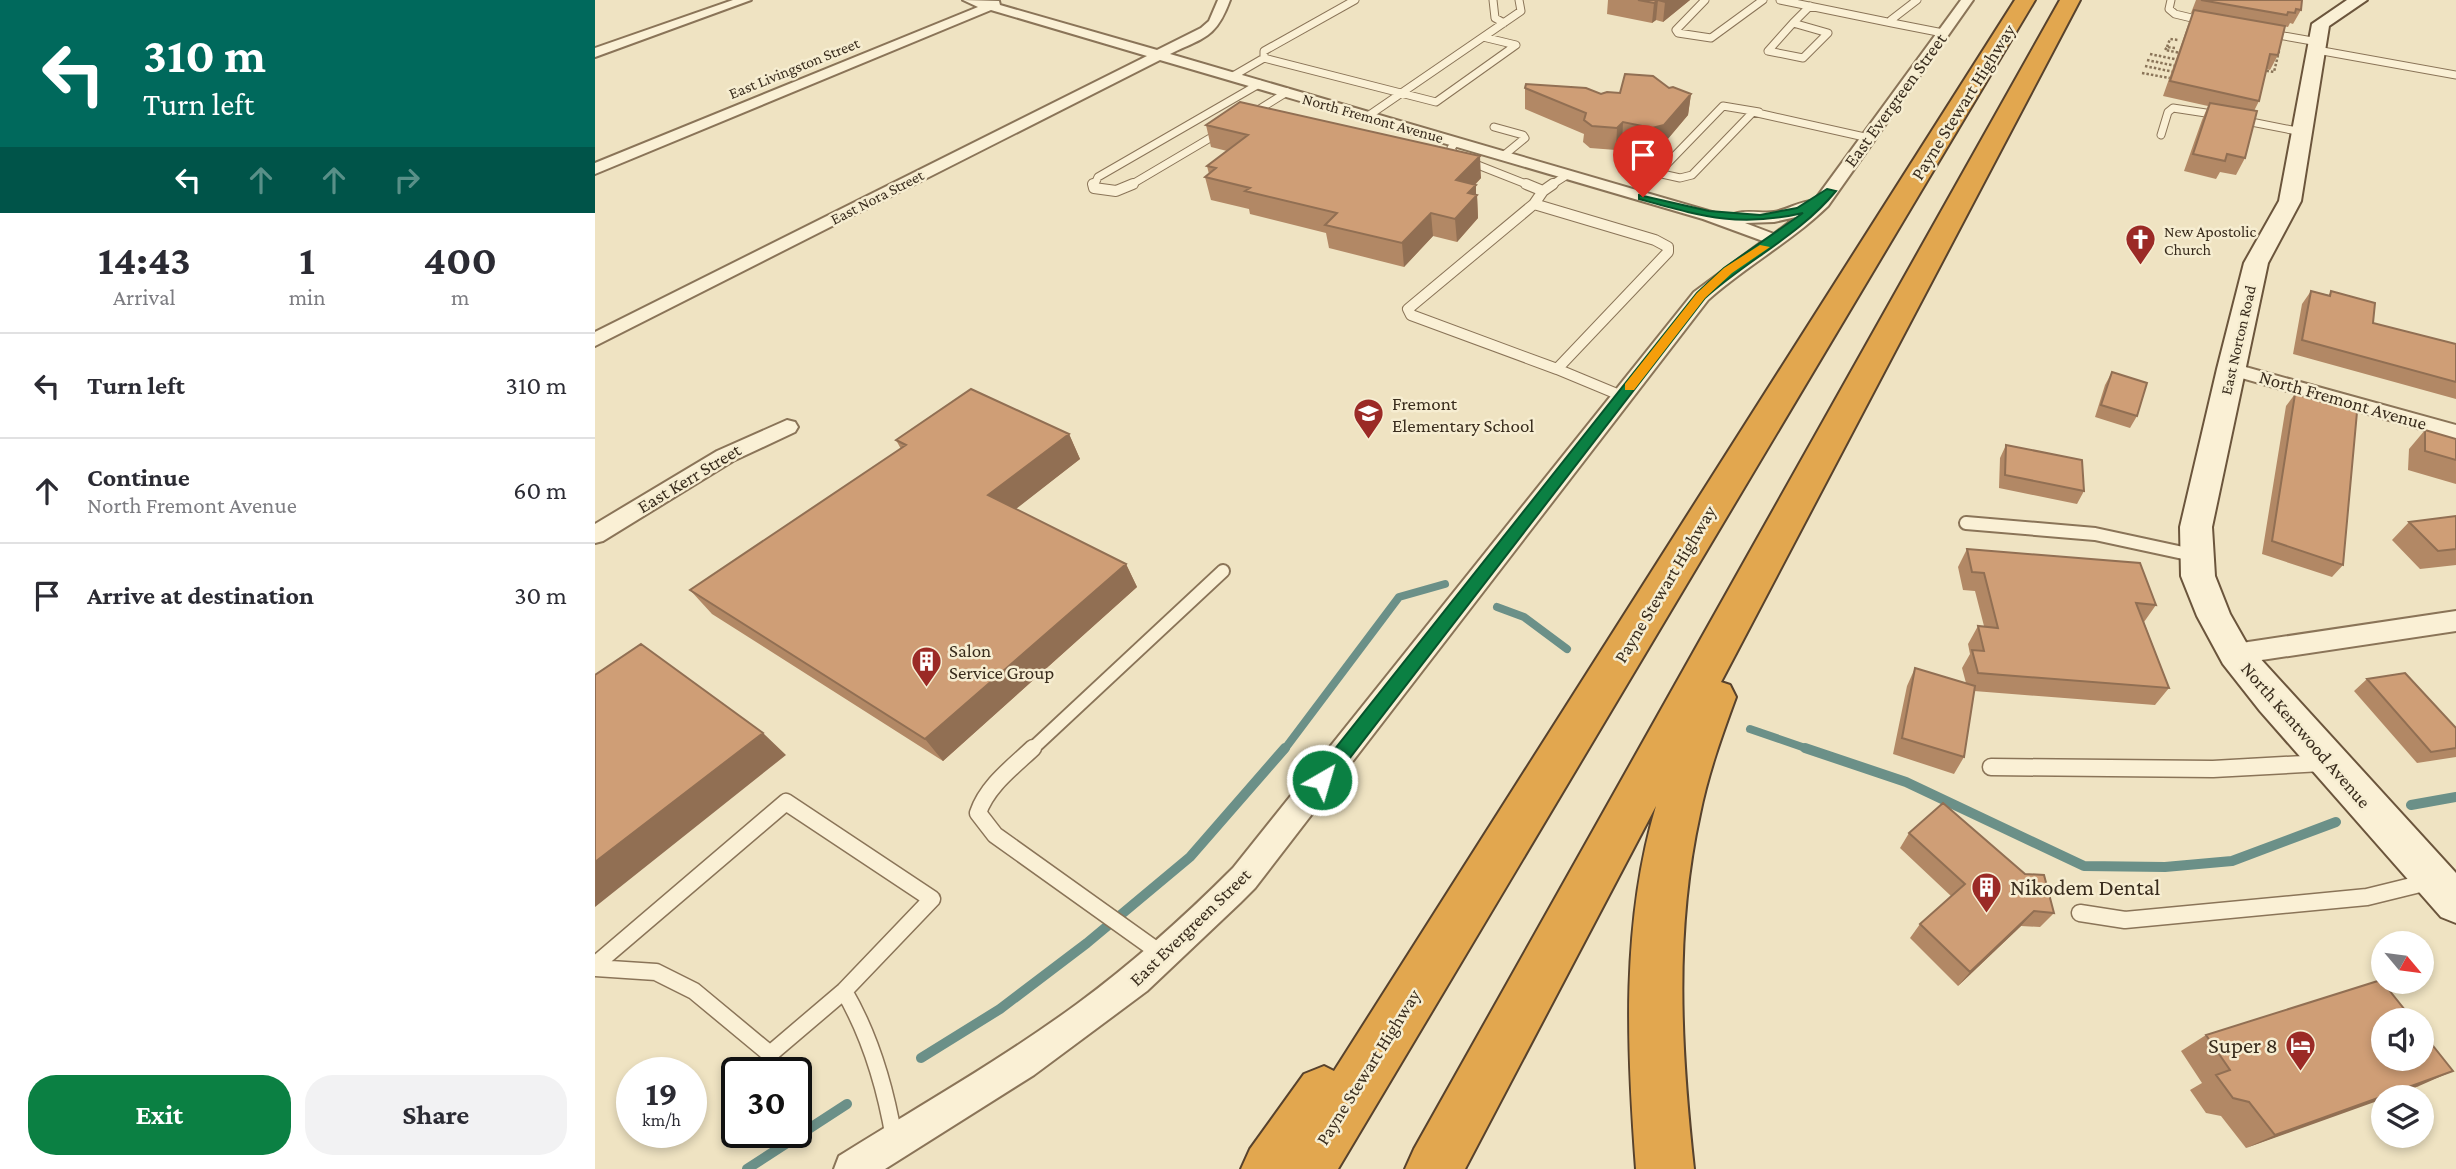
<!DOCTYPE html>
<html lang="en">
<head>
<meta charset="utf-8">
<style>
	body { margin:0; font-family:"Crimson Pro",serif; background:#f2f2f3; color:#2b2b33; height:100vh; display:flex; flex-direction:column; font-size:26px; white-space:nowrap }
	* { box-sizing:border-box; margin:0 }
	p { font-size:23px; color:#7c7c81 }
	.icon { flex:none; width:38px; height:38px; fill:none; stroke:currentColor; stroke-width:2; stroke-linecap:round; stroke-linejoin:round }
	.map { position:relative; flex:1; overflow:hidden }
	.drawer { display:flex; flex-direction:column; background:#fff; width:595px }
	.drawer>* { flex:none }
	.hud { background:#00695c; color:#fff; overflow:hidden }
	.needle { width:46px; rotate:119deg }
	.buttons { position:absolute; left:1776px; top:931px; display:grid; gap:14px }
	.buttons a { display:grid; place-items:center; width:63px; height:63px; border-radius:50%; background:#fff; box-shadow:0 4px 10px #0003; font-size:35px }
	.speed { position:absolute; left:21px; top:1057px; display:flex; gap:14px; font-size:35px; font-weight:700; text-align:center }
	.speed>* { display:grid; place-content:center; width:91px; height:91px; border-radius:50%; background:#fff; box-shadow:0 4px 10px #0003; line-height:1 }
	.speed small { font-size:18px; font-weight:400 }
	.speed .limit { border:4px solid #111; border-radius:10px; background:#fff; color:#111 }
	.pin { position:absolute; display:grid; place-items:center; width:60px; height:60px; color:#fff; margin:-72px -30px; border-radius:50% 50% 50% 0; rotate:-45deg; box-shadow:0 0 7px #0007 }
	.pin .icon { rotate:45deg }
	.me { position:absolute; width:77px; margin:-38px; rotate:38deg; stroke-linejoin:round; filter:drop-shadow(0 0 5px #0008) }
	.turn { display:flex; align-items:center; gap:24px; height:147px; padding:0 28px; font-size:32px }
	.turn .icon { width:91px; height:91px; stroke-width:2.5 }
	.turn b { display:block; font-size:49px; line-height:60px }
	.lanes { display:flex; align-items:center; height:66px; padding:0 28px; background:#0003; justify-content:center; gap:35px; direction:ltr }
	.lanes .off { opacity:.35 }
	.eta { display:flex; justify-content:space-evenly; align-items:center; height:119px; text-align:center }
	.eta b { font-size:42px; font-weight:700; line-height:49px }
	.action { display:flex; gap:14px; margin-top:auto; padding:14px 28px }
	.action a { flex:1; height:80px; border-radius:28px; background:#0b8043; color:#fff; font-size:28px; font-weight:700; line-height:80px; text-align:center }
	.action a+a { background:#f2f2f3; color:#2b2b33 }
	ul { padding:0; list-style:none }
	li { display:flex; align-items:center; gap:21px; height:105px; padding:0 28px; border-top:2px solid #e1e1e2 }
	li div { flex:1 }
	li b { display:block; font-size:26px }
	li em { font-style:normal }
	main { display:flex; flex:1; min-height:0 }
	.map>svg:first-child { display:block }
</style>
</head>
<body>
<main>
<section class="drawer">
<div class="hud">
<div class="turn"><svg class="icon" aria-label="left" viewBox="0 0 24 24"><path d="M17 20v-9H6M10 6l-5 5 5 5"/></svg><div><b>310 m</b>Turn left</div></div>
<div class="lanes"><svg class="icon" aria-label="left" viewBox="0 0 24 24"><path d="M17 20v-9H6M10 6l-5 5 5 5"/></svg><svg class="icon off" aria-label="ahead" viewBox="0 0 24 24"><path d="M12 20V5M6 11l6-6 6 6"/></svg><svg class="icon off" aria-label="ahead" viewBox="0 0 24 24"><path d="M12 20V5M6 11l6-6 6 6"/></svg><svg class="icon off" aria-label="right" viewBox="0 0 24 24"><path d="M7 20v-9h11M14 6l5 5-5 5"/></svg></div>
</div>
<div class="eta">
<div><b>14:43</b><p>Arrival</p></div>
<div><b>1</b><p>min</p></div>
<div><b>400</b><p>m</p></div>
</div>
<ul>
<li><svg class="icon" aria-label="left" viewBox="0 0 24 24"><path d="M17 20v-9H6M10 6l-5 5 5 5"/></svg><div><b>Turn left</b></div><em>310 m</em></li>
<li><svg class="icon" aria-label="ahead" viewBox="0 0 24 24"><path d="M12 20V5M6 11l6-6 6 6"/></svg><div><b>Continue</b><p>North Fremont Avenue</p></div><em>60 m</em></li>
<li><svg class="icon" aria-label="arrive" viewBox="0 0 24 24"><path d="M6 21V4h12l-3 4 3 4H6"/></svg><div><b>Arrive at destination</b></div><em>30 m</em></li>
</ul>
<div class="action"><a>Exit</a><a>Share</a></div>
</section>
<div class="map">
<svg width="1861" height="1169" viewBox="0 0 1861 1169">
	<rect width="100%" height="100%" fill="#efe3c2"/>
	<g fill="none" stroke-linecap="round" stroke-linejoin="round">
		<path stroke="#6b9088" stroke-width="8" d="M902,607L929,617L972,649
			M1155,729L1216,750
			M689,750L804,597L850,584"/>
		<path stroke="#6b9088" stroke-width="10" d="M1210,748L1311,782L1489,866L1570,867L1637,861L1741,822
			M1816,805L1861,797
			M326,1058L405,1009L492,943L595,857L690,748
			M152,1169L252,1104"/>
		<defs>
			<path id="service-far3" d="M898,0L900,18L909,23
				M1110,0L1081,30L1083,33L1116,38L1168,0
				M1185,0L1297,23
				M1322,0L1296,20L1297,23L1348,33
				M1576,0L1574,9L1580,14L1609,21
				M1198,23L1233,33L1208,58L1173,51Z
				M1198,23L1215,6
				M1672,33L1723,42
				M1722,50L1861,75
				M669,58L841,102L921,45L888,37
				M638,76L669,58V51L760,0
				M1164,112L1128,106L1065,171L1067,174L1085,178L1097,175L1158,112L1274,138
				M655,115L692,92
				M773,116L926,11L924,0
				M1646,120L1707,132
				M899,127L928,135L930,138L908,156
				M1566,135L1573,112L1578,108L1624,115
				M861,142L856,148L860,156L936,186
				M499,186L503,177L664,84
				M534,186L627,131
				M955,186L972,175"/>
			<path id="service-far2" d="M498,184L499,188L521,191L538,184
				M931,184L948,191
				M958,184L948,191L939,204L1060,240L1073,247V252L962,369L1027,396
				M939,204L813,309L816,315L962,369"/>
			<path id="service-far1" d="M1371,523L1500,534L1602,556
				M436,750L628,571"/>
			<path id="service" d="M438,748C418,767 392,786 383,813L400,835L568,955
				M1396,767L1618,769L1727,763
				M1485,913L1530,920L1772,897L1833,882
				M0,965L191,802L337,899L249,991L175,1054L99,991L61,972L0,968
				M249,991C276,1037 290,1086 299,1138"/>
			<path id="minor" d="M138,0H156L0,57V48Z
				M368,0L404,1L405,5L562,50L606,28L614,21L623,0H635C621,38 610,37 575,54L1134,217C1144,208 1166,214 1179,212C1193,210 1206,200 1219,201L1366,0H1378L1233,206C1196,242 1151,266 1113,300L660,888L645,903L552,991L439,1075L290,1169H239L244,1156C324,1106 406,1060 482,1004C538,963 589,917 638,868L1099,292L1168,241L1108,219L565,60L0,346V332L552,56L396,10L0,174V163L383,7ZM1201,217L1179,234L1150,223L1179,222Z
				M1636,363L1861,425V439L1629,373L1626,369L1629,365Z
				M192,420L200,422L203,427L200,432L138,461L8,541L0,543V524L122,451Z
				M1861,611V631L1640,664L1631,661L1627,654L1631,647L1640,644Z"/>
			<path id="secondary" d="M1752,0H1772L1734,26L1706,201L1673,263L1617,527L1620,576L1635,614L1652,644L1861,873V923L1846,917L1665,711L1628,664L1602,616L1586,576L1585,527L1622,369L1649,263L1684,201L1717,24Z"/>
			<path id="motorway" d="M1420,0H1440L743,1169H646L655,1149L709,1074L729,1066L739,1071Z
				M1465,0H1485L1126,682L1135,685L1141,697C1127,735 1113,774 1105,814C1079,932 1086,1050 1099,1169H1041C1032,1049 1026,923 1061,806L870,1169H810L819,1149Z"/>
		</defs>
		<use href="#service-far3" stroke="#8a7458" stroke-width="9"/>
		<use href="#service-far2" stroke="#8a7458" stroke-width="12"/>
		<use href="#service-far1" stroke="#8a7458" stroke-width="16"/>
		<use href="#service" stroke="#8a7458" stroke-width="19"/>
		<use href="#minor" stroke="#8a7458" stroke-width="4"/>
		<use href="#secondary" stroke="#6b553c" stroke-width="4"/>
		<use href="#motorway" stroke="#57422d" stroke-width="4"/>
		<path stroke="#8a7458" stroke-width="2.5" stroke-dasharray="2.5 2" stroke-linecap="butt" d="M1572,47L1575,39L1583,40
			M1580,48L1572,47L1570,50L1586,53
			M1555,54L1584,60
			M1552,60L1581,66
			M1550,66L1579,72
			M1667,70L1679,72L1684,51
			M1547,73L1580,79"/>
		<use href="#service-far3" stroke="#faf0d5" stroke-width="7"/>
		<use href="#service-far2" stroke="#faf0d5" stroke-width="10"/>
		<use href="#service-far1" stroke="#faf0d5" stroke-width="12"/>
		<use href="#service" stroke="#faf0d5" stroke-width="16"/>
		<use href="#minor" fill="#faf0d5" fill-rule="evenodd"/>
		<use href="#secondary" fill="#faf0d5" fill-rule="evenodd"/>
		<use href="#motorway" fill="#e2a74f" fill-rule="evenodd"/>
	</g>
	<path fill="#b28865" d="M1013,0H1095L1068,22L1061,20L1057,23L1012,14Z
		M1601,0H1707L1706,10L1698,24L1695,23L1693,27L1687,26L1683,55L1675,70L1671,69L1664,101L1659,111L1650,158L1641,175L1625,172L1621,179L1589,171L1607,120L1613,106L1568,96L1593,25L1598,13H1596Z
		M930,88L1006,94L1074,88L1096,94L1093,115L1066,147L1055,150L1027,144L1021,150L995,148L988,142L989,134L930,109Z
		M611,125L886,178L880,185H881V194L882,195L883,218L862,242L838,236L809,267L734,248L731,233L655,214L654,209L616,200L610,177L614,174L612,166L632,151L616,147Z
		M1716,291L1734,295L1736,291L1778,323L1861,344V399L1698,354L1707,304Z
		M1517,372L1542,416L1535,428L1500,417L1510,385Z
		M1700,394L1748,565L1737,577L1667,554L1691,406Z
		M1830,430L1861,439V484L1813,470L1814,449Z
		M474,434L485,459L420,509L531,564L542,587L348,761L117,614L95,590L306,449L301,440Z
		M1411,445L1489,491L1482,504L1404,488L1405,458Z
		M1861,516V565L1825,569L1797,540L1814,522Z
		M1372,549L1561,605L1549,622L1574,688L1560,705L1379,691L1369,757L1359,774L1298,754L1312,686L1320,668L1371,683L1367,668L1375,654L1373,644L1383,626H1389L1380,591L1368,590L1363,567Z
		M1772,679L1861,728V757L1822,763L1759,691Z
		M1314,833L1459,913L1445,927L1426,926L1363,986L1315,938L1325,924L1356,896L1305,848Z
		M1611,1035L1824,1086L1793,1097H1788L1651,1148L1626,1116L1611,1113L1595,1090L1607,1083L1586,1051Z"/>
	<path fill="#916f53" d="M1063,0L1061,20L1057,23L1059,3Z
		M1072,0H1095L1068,22L1070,2Z
		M1096,94L1093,115L1066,147L1055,150L1057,128Z
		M1028,122L1027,144L1021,150L1022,128Z
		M885,156L886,178L862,203L861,180Z
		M881,185V196L882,195L883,218L862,242L860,219L873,193Z
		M836,213L838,236L809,267L807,243Z
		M474,434L485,459L407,520L393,495Z
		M531,564L542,587L348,761L330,739Z
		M168,733L191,755L0,907V862Z
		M1439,911L1426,926L1363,986L1375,972Z
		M1858,1071L1824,1086L1793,1097H1788V1099L1651,1148L1680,1135Z"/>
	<path fill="#cf9e76" stroke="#916f53" stroke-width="2" d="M1043,0H1072L1070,2L1063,0L1059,3Z
		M1606,0H1707L1706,10L1701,9L1700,13L1693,12L1692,15Z
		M1599,10L1690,26L1683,55L1675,54L1664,101L1575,81Z
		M1030,74L1058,76L1074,88L1078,87L1096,94L1069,125L1057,128L1028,122L1022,128L997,126L989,120L991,113L930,88L931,84L991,88L1006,94L1012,92L1025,93Z
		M645,102L885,156L861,180L881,185L873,193L882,195L860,219L836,213L807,243L730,225L742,213L650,191L655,188L610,177L621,168L612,166L653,135L611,125Z
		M1615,103L1662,111L1650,158L1632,154L1630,161L1598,154Z
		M1716,291L1735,296L1736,291L1780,303L1778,323L1861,344V382L1707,340Z
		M1517,372L1552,383L1542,416L1506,405Z
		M376,389L474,434L393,495L531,564L330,739L95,590L311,445L301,440Z
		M1700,394L1762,412L1748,565L1677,541Z
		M1830,430L1861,439V460L1830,451Z
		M1411,445L1487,460L1489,491L1410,475Z
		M1861,516V549L1843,551L1814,522Z
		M1372,549L1545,563L1561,605L1541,603L1574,688L1383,673L1377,650L1389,651L1383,626L1403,628L1389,573L1377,572Z
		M46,644L168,733L0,862V675Z
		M1320,668L1380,686L1369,757L1307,738Z
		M1810,673L1861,728V748L1836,752L1772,679Z
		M1348,803L1430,874L1449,875L1459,913L1439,911L1375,972L1325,924L1370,884L1314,833Z
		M1786,980L1818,1020H1788V1059H1827V1032L1858,1071L1680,1135L1654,1102L1638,1098L1621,1075L1635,1070L1611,1035Z"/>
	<path fill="#0b8043" stroke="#07532c" stroke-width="2" d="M1232,189L1241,191C1205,235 1152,260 1110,298L734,785L727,788L720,785L718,780L720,774L1102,293L1129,268L1208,213C1143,228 1106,216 1044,199V195L1114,211L1165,215L1202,208Z"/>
	<path fill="#f59e0b" d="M1165,245L1175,247L1137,273L1110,298L1039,390H1030V384L1102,293L1129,268Z"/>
	<defs>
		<symbol id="church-pin" viewBox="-11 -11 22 30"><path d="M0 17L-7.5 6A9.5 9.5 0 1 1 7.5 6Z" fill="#9b2a26" stroke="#f6edd1"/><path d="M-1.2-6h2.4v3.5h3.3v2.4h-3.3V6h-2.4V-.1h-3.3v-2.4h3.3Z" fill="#fff"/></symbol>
		<symbol id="school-pin" viewBox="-11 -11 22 30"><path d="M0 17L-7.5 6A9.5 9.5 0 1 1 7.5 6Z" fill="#9b2a26" stroke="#f6edd1"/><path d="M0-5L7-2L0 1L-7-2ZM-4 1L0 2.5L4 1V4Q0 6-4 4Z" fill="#fff"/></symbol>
		<symbol id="building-pin" viewBox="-11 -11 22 30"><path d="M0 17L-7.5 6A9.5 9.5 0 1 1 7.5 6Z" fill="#9b2a26" stroke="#f6edd1"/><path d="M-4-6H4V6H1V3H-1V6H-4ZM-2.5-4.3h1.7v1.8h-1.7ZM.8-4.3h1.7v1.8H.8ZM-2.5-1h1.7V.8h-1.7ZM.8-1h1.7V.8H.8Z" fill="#fff"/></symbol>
		<symbol id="hotel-pin" viewBox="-11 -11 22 30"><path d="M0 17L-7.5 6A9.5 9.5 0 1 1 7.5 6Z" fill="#9b2a26" stroke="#f6edd1"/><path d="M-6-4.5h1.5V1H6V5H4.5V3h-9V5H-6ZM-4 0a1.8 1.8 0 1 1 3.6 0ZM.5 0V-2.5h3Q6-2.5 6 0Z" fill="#fff"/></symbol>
	</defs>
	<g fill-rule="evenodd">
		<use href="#church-pin" x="1528" y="222" width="35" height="47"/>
		<use href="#school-pin" x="756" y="396" width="35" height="47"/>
		<use href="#building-pin" x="314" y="644" width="35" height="47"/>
		<use href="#building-pin" x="1374" y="870" width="35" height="47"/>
		<use href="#hotel-pin" x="1688" y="1028" width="35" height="47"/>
	</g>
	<g text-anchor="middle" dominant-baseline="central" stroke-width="5" stroke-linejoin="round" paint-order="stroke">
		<g font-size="16" fill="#392c1d" stroke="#f6edd1">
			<text transform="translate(199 68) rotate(-22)">East Livingston Street</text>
			<text transform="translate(778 118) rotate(16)">North Fremont Avenue</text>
			<text transform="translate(282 197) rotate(-27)">East Nora Street</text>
			<text transform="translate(1643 340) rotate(-77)">East Norton Road</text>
		</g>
		<g font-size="16" fill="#392c1d" stroke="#f6edd1" text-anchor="start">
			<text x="1569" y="231">New Apostolic<tspan x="1569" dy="18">Church</tspan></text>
		</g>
		<g font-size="19" fill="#392c1d" stroke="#f6edd1">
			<text transform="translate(1300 100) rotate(-54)">East Evergreen Street</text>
			<text transform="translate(1368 102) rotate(-58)">Payne Stewart Highway</text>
			<text transform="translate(1748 400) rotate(16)">North Fremont Avenue</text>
			<text transform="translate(94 478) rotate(-31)">East Kerr Street</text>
			<text transform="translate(1070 584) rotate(-59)">Payne Stewart Highway</text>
			<text transform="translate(1711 735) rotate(49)">North Kentwood Avenue</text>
			<text transform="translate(595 927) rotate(-44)">East Evergreen Street</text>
			<text transform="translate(773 1067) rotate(-58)">Payne Stewart Highway</text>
		</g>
		<g font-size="19" fill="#392c1d" stroke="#f6edd1" text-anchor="start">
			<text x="797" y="403">Fremont<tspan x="797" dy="22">Elementary School</tspan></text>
			<text x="354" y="650">Salon<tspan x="354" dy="22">Service Group</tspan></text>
		</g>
		<g font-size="23" fill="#392c1d" stroke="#f6edd1" text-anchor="start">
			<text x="1415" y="887">Nikodem Dental</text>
			<text x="1683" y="1045" text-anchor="end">Super 8</text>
		</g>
	</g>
</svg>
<div class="buttons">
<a><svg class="needle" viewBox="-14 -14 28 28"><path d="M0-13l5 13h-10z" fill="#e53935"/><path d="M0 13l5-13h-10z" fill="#7c7c81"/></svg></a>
<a><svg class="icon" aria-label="sound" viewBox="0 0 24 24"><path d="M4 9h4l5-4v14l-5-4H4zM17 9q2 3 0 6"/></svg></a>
<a><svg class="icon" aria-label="layers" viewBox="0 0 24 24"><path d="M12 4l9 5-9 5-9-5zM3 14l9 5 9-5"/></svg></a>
</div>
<div class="speed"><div>19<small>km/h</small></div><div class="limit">30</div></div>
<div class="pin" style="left:1048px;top:197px;background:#d93025"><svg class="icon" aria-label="arrive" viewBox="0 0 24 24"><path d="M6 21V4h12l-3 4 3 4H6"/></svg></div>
<svg class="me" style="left:727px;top:780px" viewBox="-20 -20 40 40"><circle r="17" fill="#0b8043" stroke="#fff" stroke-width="3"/><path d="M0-11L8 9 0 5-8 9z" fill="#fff"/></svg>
</div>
</main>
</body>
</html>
